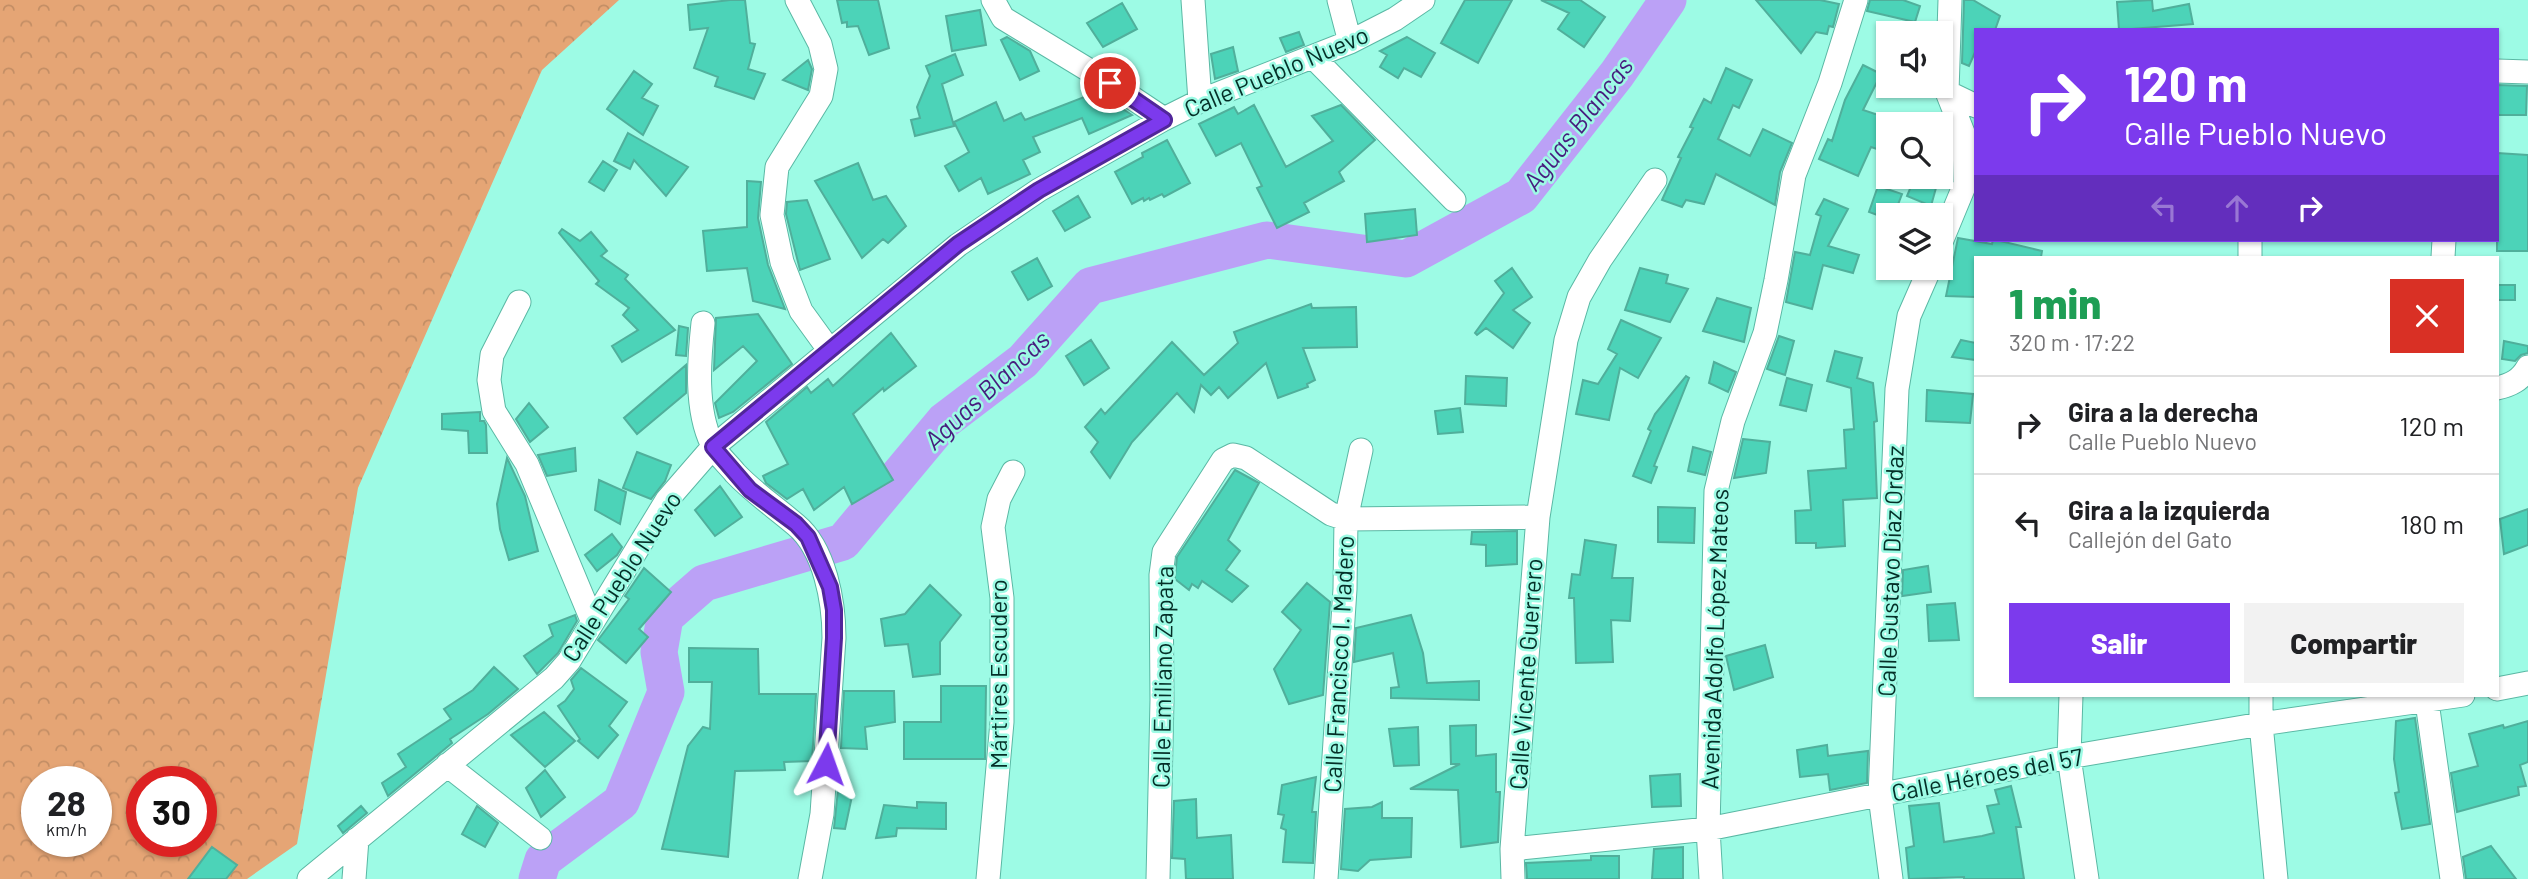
<!DOCTYPE html>
<html lang="es">
<head>
<meta charset="utf-8">
<style>
	body { margin:0; font-family:Barlow,sans-serif; background:#f2f2f2; color:#202124; height:100vh; display:flex; flex-direction:column; font-size:26px; white-space:nowrap }
	* { box-sizing:border-box; margin:0 }
	p { font-size:23px; color:#757577 }
	.icon { flex:none; width:38px; height:38px; fill:none; stroke:currentColor; stroke-width:2; stroke-linecap:round; stroke-linejoin:round }
	.map { position:relative; flex:1; overflow:hidden }
	.panel { position:absolute; left:1974px; top:256px; width:525px; height:441px; display:flex; flex-direction:column; background:#fff; border-radius:0px; box-shadow:0 2px 5px #0004 }
	.panel>* { flex:none }
	.banner { position:absolute; left:1974px; top:28px; width:525px; height:214px; border-radius:0px; box-shadow:0 2px 5px #0004; background:#7c3aed; color:#fff; overflow:hidden }
	.buttons { position:absolute; left:1876px; top:21px; display:grid; gap:14px }
	.buttons a { display:grid; place-items:center; width:77px; height:77px; border-radius:0px; background:#fff; box-shadow:0 2px 5px #0004; font-size:35px }
	.speed { position:absolute; left:21px; top:766px; display:flex; gap:14px; font-size:35px; font-weight:700; text-align:center }
	.speed>* { display:grid; place-content:center; width:91px; height:91px; border-radius:50%; background:#fff; box-shadow:0 2px 5px #0004; line-height:1 }
	.speed small { font-size:18px; font-weight:400 }
	.speed .limit { border:10px solid #d22; background:#fff; color:#111 }
	.pin { position:absolute; display:grid; place-items:center; width:60px; height:60px; color:#fff; margin:-30px; border:4px solid #fff; border-radius:50%; box-shadow:0 2px 7px #0007 }
	.me { position:absolute; width:77px; margin:-38px; rotate:4deg; stroke-linejoin:round; filter:drop-shadow(0 0 5px #0008) }
	.turn { display:flex; align-items:center; gap:24px; height:147px; padding:0 35px; font-size:32px }
	.turn .icon { width:91px; height:91px; stroke-width:2.5 }
	.turn b { display:block; font-size:49px; line-height:60px }
	.lanes { display:flex; align-items:center; height:66px; padding:0 35px; background:#0003; justify-content:center; gap:35px; direction:ltr }
	.lanes .off { opacity:.35 }
	.round { display:grid; place-items:center; flex:none; width:74px; height:74px; border-radius:0px; background:#f2f2f2 }
	.overview { display:flex; align-items:center; justify-content:space-between; height:119px; padding:0 35px }
	h1 { font-size:42px; font-weight:800; line-height:52px; color:#1e9e55 }
	.primary-button { display:flex; gap:14px; margin-top:auto; padding:14px 35px }
	.primary-button a { flex:1; height:80px; border-radius:0px; background:#7c3aed; color:#fff; font-size:28px; font-weight:800; line-height:80px; text-align:center }
	.primary-button a+a { background:#f2f2f2; color:#202124 }
	ul { padding:0; list-style:none }
	li { display:flex; align-items:center; gap:21px; height:98px; padding:0 35px; border-top:2px solid #e0e0e0 }
	li div { flex:1 }
	li b { display:block; font-size:26px }
	li em { font-style:normal }
	.map>svg:first-child { display:block }
</style>
</head>
<body>
<div class="map">
<svg width="2528" height="879" viewBox="0 0 2528 879">
	<defs>
		<pattern id="forest-crowns" width="20" height="18" patternUnits="userSpaceOnUse" patternTransform="scale(1.75)"><rect width="20" height="18" fill="#e5a575"/><path d="M2 6a3 3 0 1 1 6 0M12 15a3 3 0 1 1 6 0" fill="none" stroke="#c38e65"/></pattern>
	</defs>
	<rect width="100%" height="100%" fill="#9dfbe5"/>
	<path fill="url(#forest-crowns)" fill-rule="evenodd" d="M0,0H619L542,70L358,488L297,844L247,879H0ZM37,782H96V842H37ZM142,782H201V842H142Z"/>
	<g fill="none" stroke-linecap="round" stroke-linejoin="round">
		<path stroke="#bba1f6" stroke-width="37" d="M537,879L543,860L621,802L666,692L659,652L665,617L704,583L843,542L944,421L1023,361L1090,286L1267,240L1406,259L1521,196L1617,74L1668,0"/>
	</g>
	<path fill="#4cd3b8" stroke="#50af9b" stroke-width="2" d="M730,0H745L750,43L755,44L748,69L765,74L754,99L715,86L718,77L694,68L708,28L690,30L688,5Z
		M837,0H878L889,48L869,55L858,26L847,27V22L842,23Z
		M1465,0H1512L1478,63L1441,43Z
		M1541,0H1580L1605,17L1584,47L1558,29L1569,13Z
		M1756,0H1820L1839,4L1833,27L1829,26L1827,34L1816,32L1801,53Z
		M1870,0H1903L1920,6L1915,22L1867,11Z
		M1964,0H1973L2000,16L1995,30H1976V50L1969,66L1962,63Z
		M2152,0L2153,11L2189,4L2193,24L2119,30L2117,2Z
		M1122,3L1137,29L1103,47L1087,23Z
		M980,10L986,45L952,51L946,16Z
		M1299,32L1304,45L1286,52L1280,38Z
		M1007,37L1030,51L1039,71L1020,80L1001,40Z
		M1407,37L1435,53L1421,77L1404,68L1398,78L1380,67L1387,55L1380,51Z
		M1233,47L1238,71L1215,79L1211,54Z
		M955,54L963,75L942,84L954,126L915,136L911,120L920,118L917,107L930,76L926,66Z
		M808,60L812,69L808,90L783,80Z
		M1863,65L1881,74L1863,110L1890,119L1880,150L1871,147L1858,176L1819,159L1828,139L1832,141L1845,100Z
		M1726,68L1752,80L1739,108L1733,105L1718,139L1750,156L1763,129L1792,143L1780,172L1775,205L1716,174L1704,204L1686,200L1682,207L1662,200L1681,158L1678,157L1693,128L1690,127L1704,99L1711,103Z
		M634,71L652,84L642,98L658,106L643,135L607,109Z
		M2497,85L2527,86L2526,115H2497Z
		M1097,92L1132,115L1089,134L1082,118L1033,137L1040,152L1023,160L1030,174L988,194L981,178L959,191L945,166L969,152L954,122L996,102L1004,121L1021,113L1025,120Z
		M1254,105L1286,167L1333,141L1312,116L1341,105L1375,140L1339,172L1344,181L1304,203L1309,212L1277,228L1257,188L1262,186L1241,143L1216,156L1199,124L1234,107L1238,114Z
		M628,133L688,167L666,196L634,160L630,169L614,161Z
		M1167,140L1190,183L1164,197L1162,194L1150,200L1149,198L1144,201L1143,198L1132,204L1115,172L1143,157L1142,153Z
		M2497,153L2528,155V251H2497Z
		M603,161L617,170L604,191L589,182Z
		M858,163L873,200L886,196L906,226L888,243L883,239L862,258L815,181Z
		M1915,177H1939L1931,206L1907,196Z
		M747,181L761,182L758,218L768,265L785,309L753,301L747,268L707,271L703,231L747,227Z
		M1878,186L1902,194L1894,215H1888V219L1869,212Z
		M1078,196L1090,217L1065,231L1053,211Z
		M1824,199L1848,209L1828,246L1859,255L1853,273L1823,265L1812,309L1786,302L1795,252L1810,255L1821,216L1816,214Z
		M807,200L830,259L800,270L786,214L787,202Z
		M1415,209L1417,235L1367,242L1365,214Z
		M562,229L580,241L591,232L607,251L601,256L628,275L625,279L675,330L622,362L612,346L638,330L623,315L629,308L596,284L599,281L559,233Z
		M1958,238L1992,244L1993,240H1996L2042,251L2041,257H1976V297L1946,296Z
		M1037,258L1052,286L1028,300L1012,272Z
		M1512,268L1532,297L1513,310L1530,323L1513,348L1486,328L1477,335L1475,333L1504,293L1495,281Z
		M1640,268L1668,275L1666,283L1688,289L1670,322L1625,310Z
		M2497,285H2515V300H2497Z
		M1717,298L1751,308L1744,342L1703,331Z
		M1311,304L1312,308L1356,307L1357,347L1303,348L1315,380L1307,384L1308,387L1278,398L1266,363L1228,398L1219,387L1211,395L1201,385L1194,412L1177,393L1132,442L1110,478L1091,452L1098,442L1085,427L1101,409L1105,414L1172,342L1204,375L1238,343L1234,332Z
		M758,314L792,364L733,412L719,418L715,403L757,361L743,346L714,370L716,318Z
		M1621,320L1661,338L1638,378L1620,368L1609,420L1576,414L1583,380L1598,384L1617,354L1608,349Z
		M679,326L688,328L686,356L676,355Z
		M891,333L916,366L884,391L883,388L853,414L893,480L852,504L844,487L814,510L803,489L787,499L766,483L763,476L788,464L766,422L807,387L811,393L828,379L833,386Z
		M1779,336L1794,341L1785,375L1767,369Z
		M1091,340L1109,368L1084,385L1066,356Z
		M1961,340L1976,343V360L1952,357Z
		M2504,341L2528,346V353L2521,355L2515,361L2502,359Z
		M1835,351L1862,358L1857,378L1873,383L1877,421L1874,422L1877,498L1843,500L1845,546L1816,548V543H1796L1795,511L1811,510L1808,471L1846,468L1844,430L1854,429L1851,388L1827,381Z
		M1714,362L1736,372L1728,392L1709,383Z
		M686,365V393L637,434L624,418Z
		M1466,376L1507,378L1506,406L1465,404Z
		M1686,376L1689,378L1654,466L1657,467L1651,483L1633,476L1651,431L1648,429L1655,414Z
		M1787,378L1812,385L1806,411L1780,405Z
		M1927,390L1973,394L1970,423L1926,421Z
		M529,403L548,427L530,442L516,419Z
		M1460,408L1463,432L1438,434L1435,411Z
		M480,412V421H484L486,425L487,453H469L468,431L442,429V414Z
		M1743,439L1770,442L1766,473L1734,478Z
		M1693,447L1711,452L1705,475L1688,471Z
		M575,448L576,471L547,476L538,455Z
		M637,452L671,465L665,481L651,499L623,488Z
		M507,458L525,496L538,551L509,560L500,529L497,504Z
		M1235,470L1259,483L1228,540L1240,551L1226,570L1248,586L1232,602L1202,581L1198,588L1192,584L1189,590L1175,579V576L1177,557Z
		M599,480L626,492L620,524L595,510Z
		M720,486L742,517L715,536L695,510Z
		M1658,507L1695,508L1694,543L1658,542Z
		M2528,509V545L2504,554L2500,519Z
		M1517,531V564L1486,566V545L1471,544L1472,532Z
		M612,534L622,547L617,555L597,571L585,555Z
		M1585,540L1616,545L1612,578H1633L1630,621L1611,620L1613,662L1576,663L1574,598H1569L1572,574L1580,575Z
		M1928,566L1931,592L1902,596L1903,570Z
		M644,568L671,592L639,629L648,637L626,663L598,640L629,599L625,596Z
		M1307,583L1330,602L1323,695L1289,704L1274,669L1301,630L1282,612Z
		M930,585L961,615L940,642V674L913,677L908,644L885,646L881,619L905,614Z
		M1955,603L1959,640L1929,641L1927,605Z
		M575,615L577,621L558,653L537,674L524,656L553,636L549,625Z
		M1411,615L1423,653L1427,683L1479,681V700L1391,698V688L1399,687L1393,653L1354,662L1356,628Z
		M1765,645L1773,677L1734,690L1726,656Z
		M689,648L758,649L759,694H816L812,761L784,762L785,770L735,771L728,857L662,849L688,746L703,727L710,729L712,682H689Z
		M494,667L518,689L488,714L450,739L452,743L388,796L382,783L406,767L398,754L451,719L444,709L473,690Z
		M581,668L627,702L609,726L618,735L598,758L578,741L580,739L558,706L565,701L574,689L571,680Z
		M941,686H986L985,759H904V722H941Z
		M844,691H894L895,722L865,727L867,749L841,748Z
		M544,712L575,741L545,767L511,735Z
		M2415,718L2430,824L2402,829L2395,793L2399,792L2394,759L2396,721Z
		M2528,721V762L2520,765L2526,786L2518,787L2519,795L2457,812L2451,773L2478,766L2469,734L2503,725L2504,728Z
		M1476,725V756L1496,754V792H1500L1498,842L1461,847L1458,790L1410,789L1460,764H1451L1450,726Z
		M1418,727L1419,765L1394,766L1389,729Z
		M1827,745L1828,756L1868,751L1867,783L1830,790L1828,774L1800,777L1797,750Z
		M545,770L565,797L541,817L526,788Z
		M1680,774L1681,806L1652,807L1650,776Z
		M1316,777L1312,812H1316L1313,863L1283,862L1286,830L1281,828L1284,815L1278,814L1282,785Z
		M2011,786L2021,827H2016L2024,879H1964V877L1909,879L1906,848L1914,846L1909,806L1939,803L1944,842L1982,836L1994,833L1987,806L1999,804L1995,790Z
		M838,790L852,796L845,829L834,828Z
		M1196,799L1197,838L1231,835L1233,879H1186L1185,859L1172,858L1174,801Z
		M917,802L946,803V829L897,828L896,836L876,838L884,805L917,808Z
		M1382,802V818H1412L1411,857L1370,860L1358,871L1341,869L1345,809L1372,807Z
		M361,806L367,813L343,833L338,826Z
		M477,806L498,823L485,847L462,834Z
		M2491,846L2516,879H2466L2463,857Z
		M212,847L237,865L226,879H188Z
		M1683,847V879H1652L1654,849Z
		M1591,856H1619V879H1527L1526,863L1591,860Z"/>
	<g fill="none" stroke-linecap="round" stroke-linejoin="round">
		<defs>
			<path id="street" d="M797,0L820,44L826,69L821,96L777,167L772,215L782,262L801,311L830,351
				M993,0L1003,18L1110,83L1164,119
				M1193,0L1200,101
				M1339,0L1350,42
				M1314,58L1454,200
				M2497,71L2528,72
				M1947,92L1976,106
				M2250,240V257
				M1941,242L1965,184L1964,135L1947,92L1950,0
				M2443,257L2444,240
				M519,302L492,355L489,380L494,411L527,464L592,620
				M703,323C699,360 695,409 712,444C716,454 728,464 735,473C754,493 775,507 796,525C825,549 834,602 834,638L822,814L810,879
				M2497,388C2511,385 2521,380 2528,367
				M2497,689L2528,683
				M2071,695L2069,757L2087,879
				M2261,695V724L2276,879
				M2426,695L2452,879
				M447,765L540,838
				M1512,849L1708,829L2069,757L2261,724L2463,695
				M309,879L554,678L569,661L667,500L713,447L958,245L1039,190L1164,119L1200,101L1350,42L1395,19L1423,0
				M354,879L357,839
				M988,879L1002,722V598L993,527L999,499L1013,472
				M1158,879L1162,700L1161,575L1164,552L1223,460L1233,455L1246,458L1331,514L1346,519L1538,517
				M1326,879L1345,589L1346,519L1361,450
				M1513,879L1512,849L1538,517L1566,340L1579,297L1600,260L1655,180
				M1711,879L1708,829L1716,491L1733,421L1765,333L1776,280L1794,175L1830,83L1856,0
				M1891,879L1880,796L1897,389L1909,316L1930,268"/>
		</defs>
		<use href="#street" stroke="#5ab8a4" stroke-width="25"/>
		<use href="#street" stroke="#fff" stroke-width="23"/>
	</g>
	<g fill="none" stroke-linecap="round" stroke-linejoin="round">
		<defs>
			<path id="route" d="M826,764L834,638V610L830,587L808,537L796,524L750,490L713,447L958,244L1039,190L1164,120L1110,83"/>
		</defs>
		<use href="#route" stroke="#51269a" stroke-width="18"/>
		<use href="#route" stroke="#7c3aed" stroke-width="12"/>
	</g>
	<g text-anchor="middle" dominant-baseline="central" stroke-width="5" stroke-linejoin="round" paint-order="stroke">
		<g font-size="24" fill="#042f27" stroke="#9dfbe5">
			<text transform="translate(1276 71) rotate(-23)">Calle Pueblo Nuevo</text>
			<text transform="translate(1890 571) rotate(-88)">Calle Gustavo Díaz Ordaz</text>
			<text transform="translate(621 576) rotate(-57)">Calle Pueblo Nuevo</text>
			<text transform="translate(1714 639) rotate(-88)">Avenida Adolfo López Mateos</text>
			<text transform="translate(1338 664) rotate(-87)">Calle Francisco I. Madero</text>
			<text transform="translate(997 674) rotate(-90)">Mártires Escudero</text>
			<text transform="translate(1525 674) rotate(-86)">Calle Vicente Guerrero</text>
			<text transform="translate(1162 677) rotate(-89)">Calle Emiliano Zapata</text>
			<text transform="translate(1987 774) rotate(-11)">Calle Héroes del 57</text>
		</g>
		<g font-size="26" font-style="italic" fill="#471d7e" stroke="#9dfbe5">
			<text transform="translate(1577 123) rotate(-52)">Aguas Blancas</text>
			<text transform="translate(986 389) rotate(-43)">Aguas Blancas</text>
		</g>
	</g>
</svg>
<div class="buttons">
<a><svg class="icon" aria-label="sound" viewBox="0 0 24 24"><path d="M4 9h4l5-4v14l-5-4H4zM17 9q2 3 0 6"/></svg></a>
<a><svg class="icon" aria-label="search" viewBox="0 0 24 24"><circle cx="10" cy="10" r="6"/><path d="M15 15l6 6"/></svg></a>
<a><svg class="icon" aria-label="layers" viewBox="0 0 24 24"><path d="M12 4l9 5-9 5-9-5zM3 14l9 5 9-5"/></svg></a>
</div>
<div class="speed"><div>28<small>km/h</small></div><div class="limit">30</div></div>
<div class="pin" style="left:1110px;top:83px;background:#d93025"><svg class="icon" aria-label="arrive" viewBox="0 0 24 24"><path d="M6 21V4h12l-3 4 3 4H6"/></svg></div>
<svg class="me" style="left:826px;top:764px" viewBox="-20 -20 40 40"><path d="M0-17L14 15 0 8-14 15z" fill="#7c3aed" stroke="#fff" stroke-width="4"/></svg>
<div class="banner">
<div class="turn"><svg class="icon" aria-label="right" viewBox="0 0 24 24"><path d="M7 20v-9h11M14 6l5 5-5 5"/></svg><div><b>120 m</b>Calle Pueblo Nuevo</div></div>
<div class="lanes"><svg class="icon off" aria-label="left" viewBox="0 0 24 24"><path d="M17 20v-9H6M10 6l-5 5 5 5"/></svg><svg class="icon off" aria-label="ahead" viewBox="0 0 24 24"><path d="M12 20V5M6 11l6-6 6 6"/></svg><svg class="icon" aria-label="right" viewBox="0 0 24 24"><path d="M7 20v-9h11M14 6l5 5-5 5"/></svg></div>
</div>
<section class="panel">
<div class="overview"><div><h1>1 min</h1><p>320 m · 17:22</p></div><a class="round" style="background:#d93025;color:#fff"><svg class="icon" aria-label="close" viewBox="0 0 24 24"><path d="M6 6l12 12M18 6L6 18"/></svg></a></div>
<ul>
<li><svg class="icon" aria-label="right" viewBox="0 0 24 24"><path d="M7 20v-9h11M14 6l5 5-5 5"/></svg><div><b>Gira a la derecha</b><p>Calle Pueblo Nuevo</p></div><em>120 m</em></li>
<li><svg class="icon" aria-label="left" viewBox="0 0 24 24"><path d="M17 20v-9H6M10 6l-5 5 5 5"/></svg><div><b>Gira a la izquierda</b><p>Callejón del Gato</p></div><em>180 m</em></li>
</ul>
<div class="primary-button"><a>Salir</a><a>Compartir</a></div>
</section>
</div>
</body>
</html>
